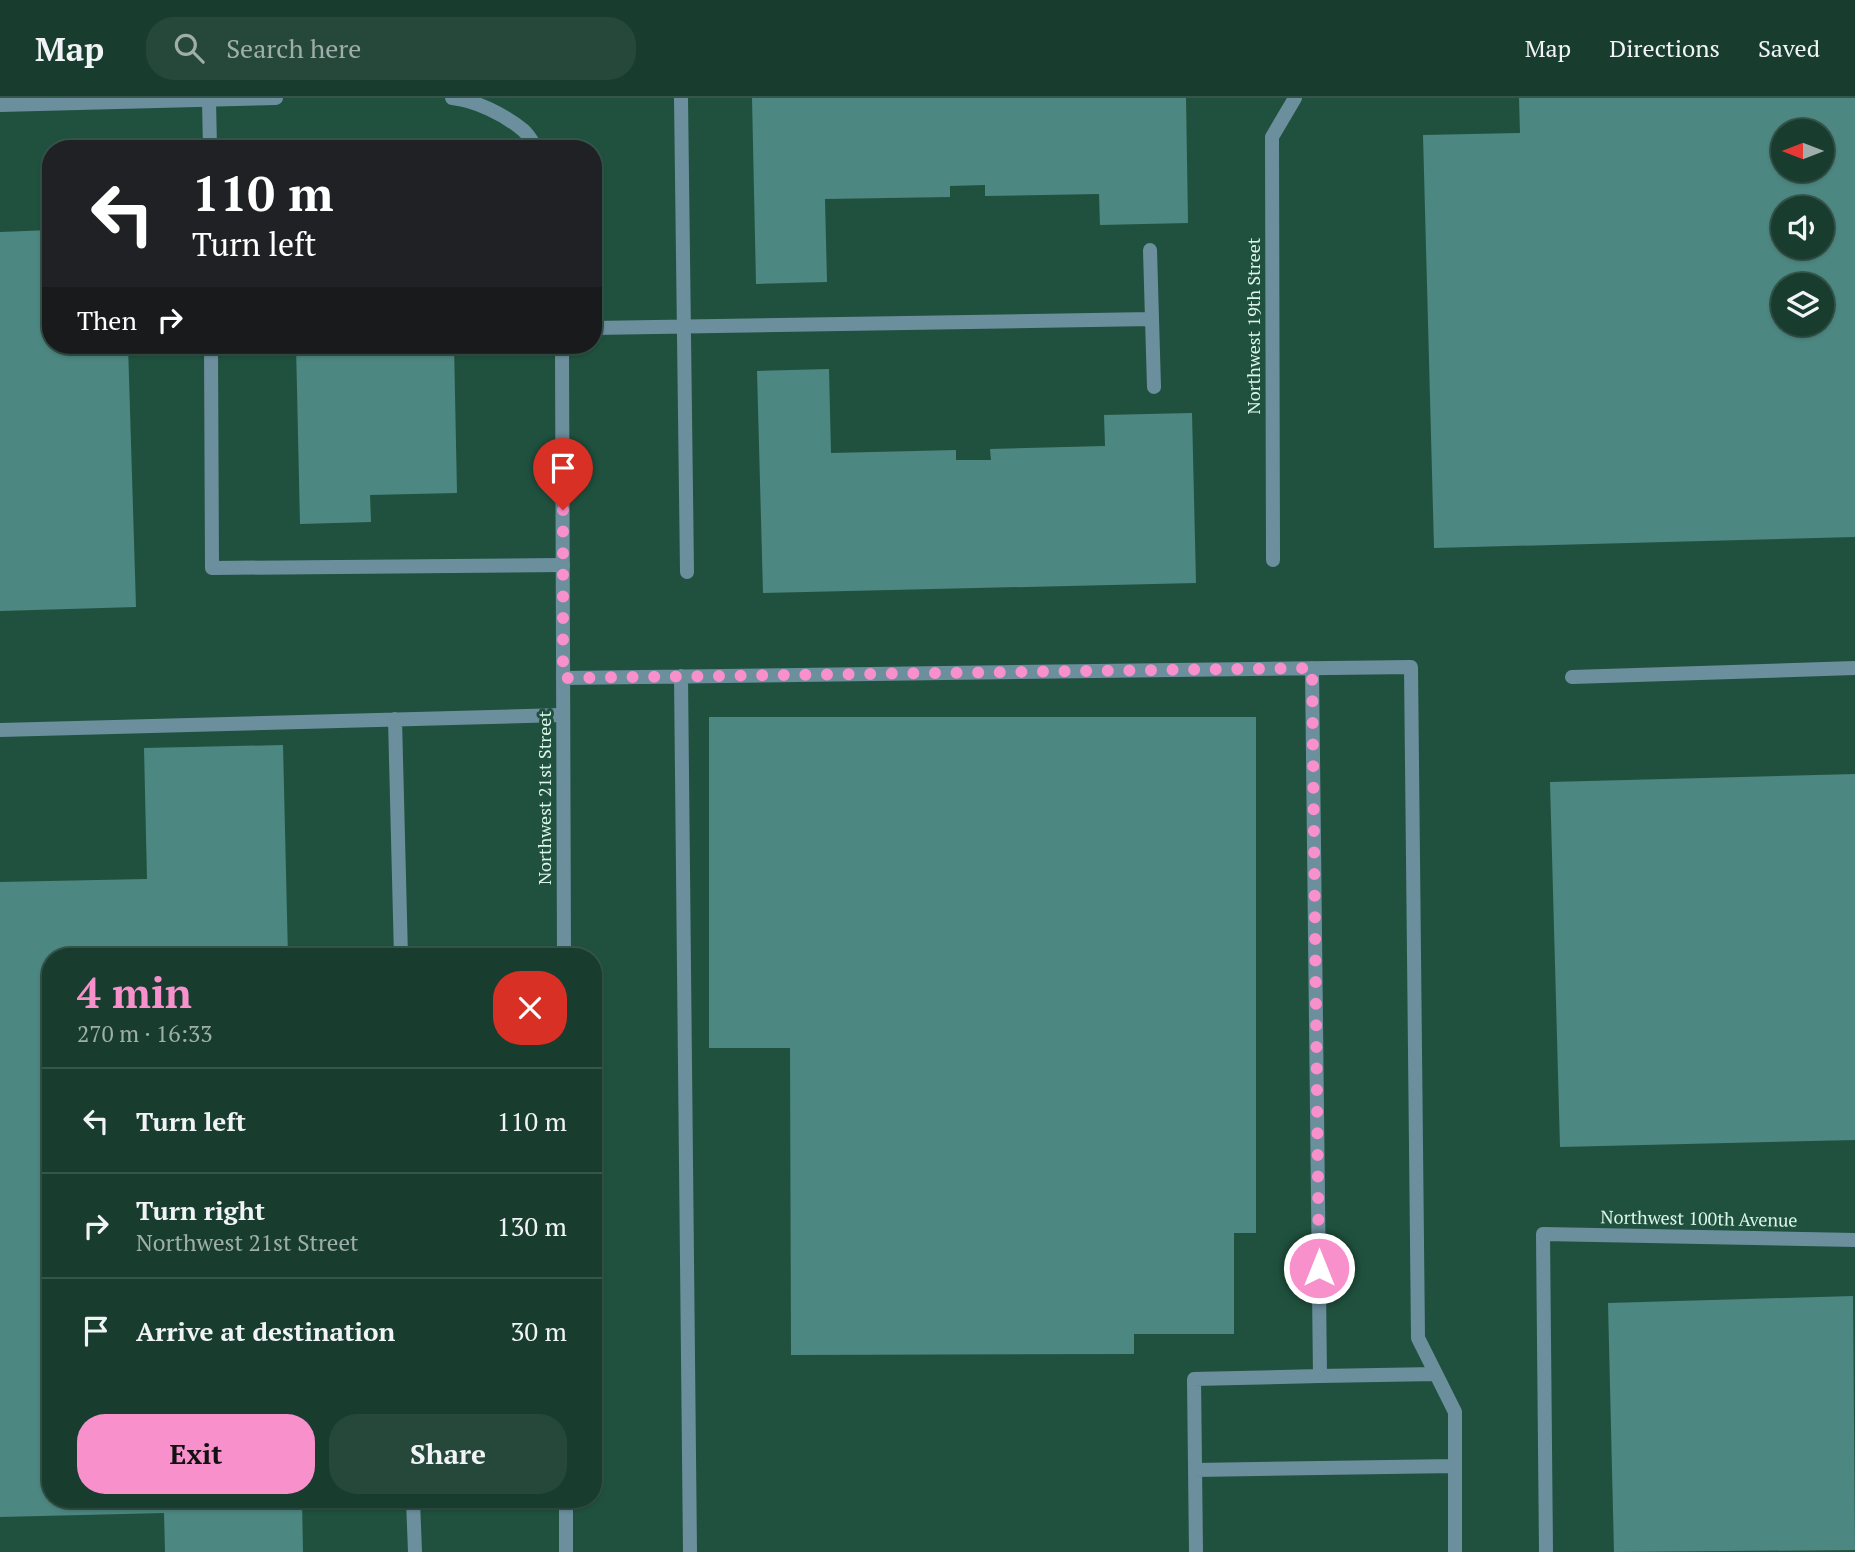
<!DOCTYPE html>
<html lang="en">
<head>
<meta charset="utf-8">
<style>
	body { margin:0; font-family:"PT Serif",serif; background:#25483b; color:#f1f3f6; height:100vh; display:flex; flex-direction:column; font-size:26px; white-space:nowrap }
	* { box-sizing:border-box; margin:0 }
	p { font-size:23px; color:#9faeaa }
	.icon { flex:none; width:38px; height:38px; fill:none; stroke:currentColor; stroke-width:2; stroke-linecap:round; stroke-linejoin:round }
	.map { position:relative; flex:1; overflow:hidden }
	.drawer { position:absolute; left:42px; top:850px; width:560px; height:560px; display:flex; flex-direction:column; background:#183d2f; border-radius:28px; box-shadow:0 2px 5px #0004,0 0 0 2px #36564b }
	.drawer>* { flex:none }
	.banner { position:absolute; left:42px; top:42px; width:560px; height:214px; border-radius:28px; box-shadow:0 2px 5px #0004,0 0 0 2px #36564b; background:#202124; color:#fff; overflow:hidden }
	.needle { width:46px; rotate:270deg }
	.tools { position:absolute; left:1771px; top:21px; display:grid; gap:14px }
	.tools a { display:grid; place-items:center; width:63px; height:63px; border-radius:50%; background:#183d2f; box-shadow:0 2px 5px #0004,0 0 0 2px #36564b; font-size:35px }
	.pin { position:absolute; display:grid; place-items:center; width:60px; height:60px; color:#fff; margin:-72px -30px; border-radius:50% 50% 50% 0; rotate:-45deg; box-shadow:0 0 7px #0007 }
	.pin .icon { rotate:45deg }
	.me { position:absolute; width:77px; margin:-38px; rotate:0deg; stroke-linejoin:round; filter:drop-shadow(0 0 5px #0008) }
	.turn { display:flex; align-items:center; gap:24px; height:147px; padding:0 35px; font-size:32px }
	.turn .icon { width:91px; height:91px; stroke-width:2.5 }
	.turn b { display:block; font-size:49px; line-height:60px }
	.then { display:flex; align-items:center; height:66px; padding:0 35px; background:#0003; gap:14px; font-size:26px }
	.round { display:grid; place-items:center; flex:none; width:74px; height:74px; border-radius:28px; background:#25483b }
	.headline { display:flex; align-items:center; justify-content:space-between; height:119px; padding:0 35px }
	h1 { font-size:42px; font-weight:600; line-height:52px; color:#f890cb }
	.primary-button { display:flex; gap:14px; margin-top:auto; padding:14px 35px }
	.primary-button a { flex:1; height:80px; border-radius:28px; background:#f890cb; color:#111; font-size:28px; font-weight:600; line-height:80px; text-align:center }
	.primary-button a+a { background:#25483b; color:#f1f3f6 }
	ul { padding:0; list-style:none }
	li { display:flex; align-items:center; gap:21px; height:105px; padding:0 35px; border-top:2px solid #36564b }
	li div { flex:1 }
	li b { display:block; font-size:26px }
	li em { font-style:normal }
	header { display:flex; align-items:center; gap:42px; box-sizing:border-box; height:98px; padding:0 35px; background:#183d2f; border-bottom:2px solid #36564b }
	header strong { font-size:33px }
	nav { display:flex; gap:38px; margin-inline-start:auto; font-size:24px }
	.search { width:490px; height:63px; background:#25483b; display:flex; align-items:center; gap:18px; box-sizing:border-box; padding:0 24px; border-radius:28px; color:#9faeaa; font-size:26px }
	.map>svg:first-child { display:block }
</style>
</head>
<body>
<header>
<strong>Map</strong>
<div class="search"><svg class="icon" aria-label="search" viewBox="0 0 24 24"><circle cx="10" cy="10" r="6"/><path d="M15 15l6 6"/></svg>Search here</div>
<nav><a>Map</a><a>Directions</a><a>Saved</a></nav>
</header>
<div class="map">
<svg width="1855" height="1454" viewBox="0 0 1855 1454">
	<rect width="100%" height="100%" fill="#20513f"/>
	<path fill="#4d8781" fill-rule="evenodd" d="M752,0H1186L1188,125L1100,127L1099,96L985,98V87L950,88V99L825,101L827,184L756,186Z
		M1519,0H1855V439L1434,450L1423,37L1520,35ZM1783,33H1822V72H1783ZM1783,110H1822V149H1783ZM1783,187H1822V226H1783Z
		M51,132V247H128L136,509L0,513V134Z
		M296,247H454L457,395L370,397L371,424L300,426Z
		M829,271L831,355L956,352V362H991L990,351L1105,348L1104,317L1192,315L1196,485L763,495L757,273Z
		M709,619H1256V1135H1234V1236H1134V1256L791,1257L790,950H709Z
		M283,647L288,859H51V1402H302L303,1454H165L164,1415L0,1419V784L147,781L144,650Z
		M1855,676V1042L1560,1049L1550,684Z
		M1853,1198L1855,1452L1614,1454L1608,1205Z"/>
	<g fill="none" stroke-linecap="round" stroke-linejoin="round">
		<path stroke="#6c8f9e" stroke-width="14" d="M681,0L687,474
			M209,2L210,51
			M1152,221L1154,289
			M593,230L1152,221L1150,152
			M211,247L212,470L563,467
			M1273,462L1272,39L1295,0
			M1312,570L1320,1278L1436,1276
			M681,578L690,1454
			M1572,579L1855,570
			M563,580L1411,569L1418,1240L1455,1314V1454
			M395,621L401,859
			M0,632L563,617
			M1195,1372L1455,1368
			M413,1402L415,1454
			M1196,1454L1194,1281L1320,1278
			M1546,1454L1543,1136L1855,1142"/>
		<path stroke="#6c8f9e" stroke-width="14" d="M452,0C475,2 505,17 523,32C529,37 533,45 537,51
			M0,7L276,0
			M562,247L564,859
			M566,1402V1454"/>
	</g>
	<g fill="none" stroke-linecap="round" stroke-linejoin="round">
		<path stroke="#f890cb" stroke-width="12" stroke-dasharray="0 21.6" d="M563,412V580L1312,570L1319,1170"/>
	</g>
	<g text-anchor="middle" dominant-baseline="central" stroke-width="6" stroke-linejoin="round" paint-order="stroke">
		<g font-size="18" fill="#dcf6ea" stroke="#20513f">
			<text transform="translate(1253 228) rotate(-90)">Northwest 19th Street</text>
			<text transform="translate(544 700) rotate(-90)">Northwest 21st Street</text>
			<text transform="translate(1699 1120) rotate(1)">Northwest 100th Avenue</text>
		</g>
	</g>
</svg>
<div class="tools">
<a><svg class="needle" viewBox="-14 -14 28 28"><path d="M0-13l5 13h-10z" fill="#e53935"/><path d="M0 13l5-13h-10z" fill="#9faeaa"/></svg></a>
<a><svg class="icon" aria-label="sound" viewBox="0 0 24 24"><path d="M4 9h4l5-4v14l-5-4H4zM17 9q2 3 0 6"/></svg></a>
<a><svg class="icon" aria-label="layers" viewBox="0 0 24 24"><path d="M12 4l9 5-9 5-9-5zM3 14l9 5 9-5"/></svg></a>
</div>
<div class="pin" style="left:563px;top:412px;background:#d93025"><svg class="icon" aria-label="arrive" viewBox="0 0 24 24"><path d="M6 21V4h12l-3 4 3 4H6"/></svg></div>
<svg class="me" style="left:1319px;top:1170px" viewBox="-20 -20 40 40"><circle r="17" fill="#f890cb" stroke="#fff" stroke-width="3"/><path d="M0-11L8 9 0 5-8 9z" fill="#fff"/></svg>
<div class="banner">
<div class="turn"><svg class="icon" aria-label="left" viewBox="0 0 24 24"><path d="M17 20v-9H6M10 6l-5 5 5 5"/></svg><div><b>110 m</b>Turn left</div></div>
<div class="then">Then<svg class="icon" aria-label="right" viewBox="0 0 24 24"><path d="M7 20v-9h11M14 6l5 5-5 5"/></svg></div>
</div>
<section class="drawer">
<div class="headline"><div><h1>4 min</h1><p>270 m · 16:33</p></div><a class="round" style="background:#d93025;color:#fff"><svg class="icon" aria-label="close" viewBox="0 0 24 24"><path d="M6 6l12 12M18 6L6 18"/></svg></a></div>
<ul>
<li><svg class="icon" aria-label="left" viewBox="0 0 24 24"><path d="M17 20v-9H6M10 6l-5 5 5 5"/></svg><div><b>Turn left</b></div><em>110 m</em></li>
<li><svg class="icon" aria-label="right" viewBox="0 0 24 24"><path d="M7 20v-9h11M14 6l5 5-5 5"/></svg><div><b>Turn right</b><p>Northwest 21st Street</p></div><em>130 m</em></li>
<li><svg class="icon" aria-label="arrive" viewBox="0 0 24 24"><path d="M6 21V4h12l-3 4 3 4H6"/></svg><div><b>Arrive at destination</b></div><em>30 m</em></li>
</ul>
<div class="primary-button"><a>Exit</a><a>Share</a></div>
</section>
</div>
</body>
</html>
